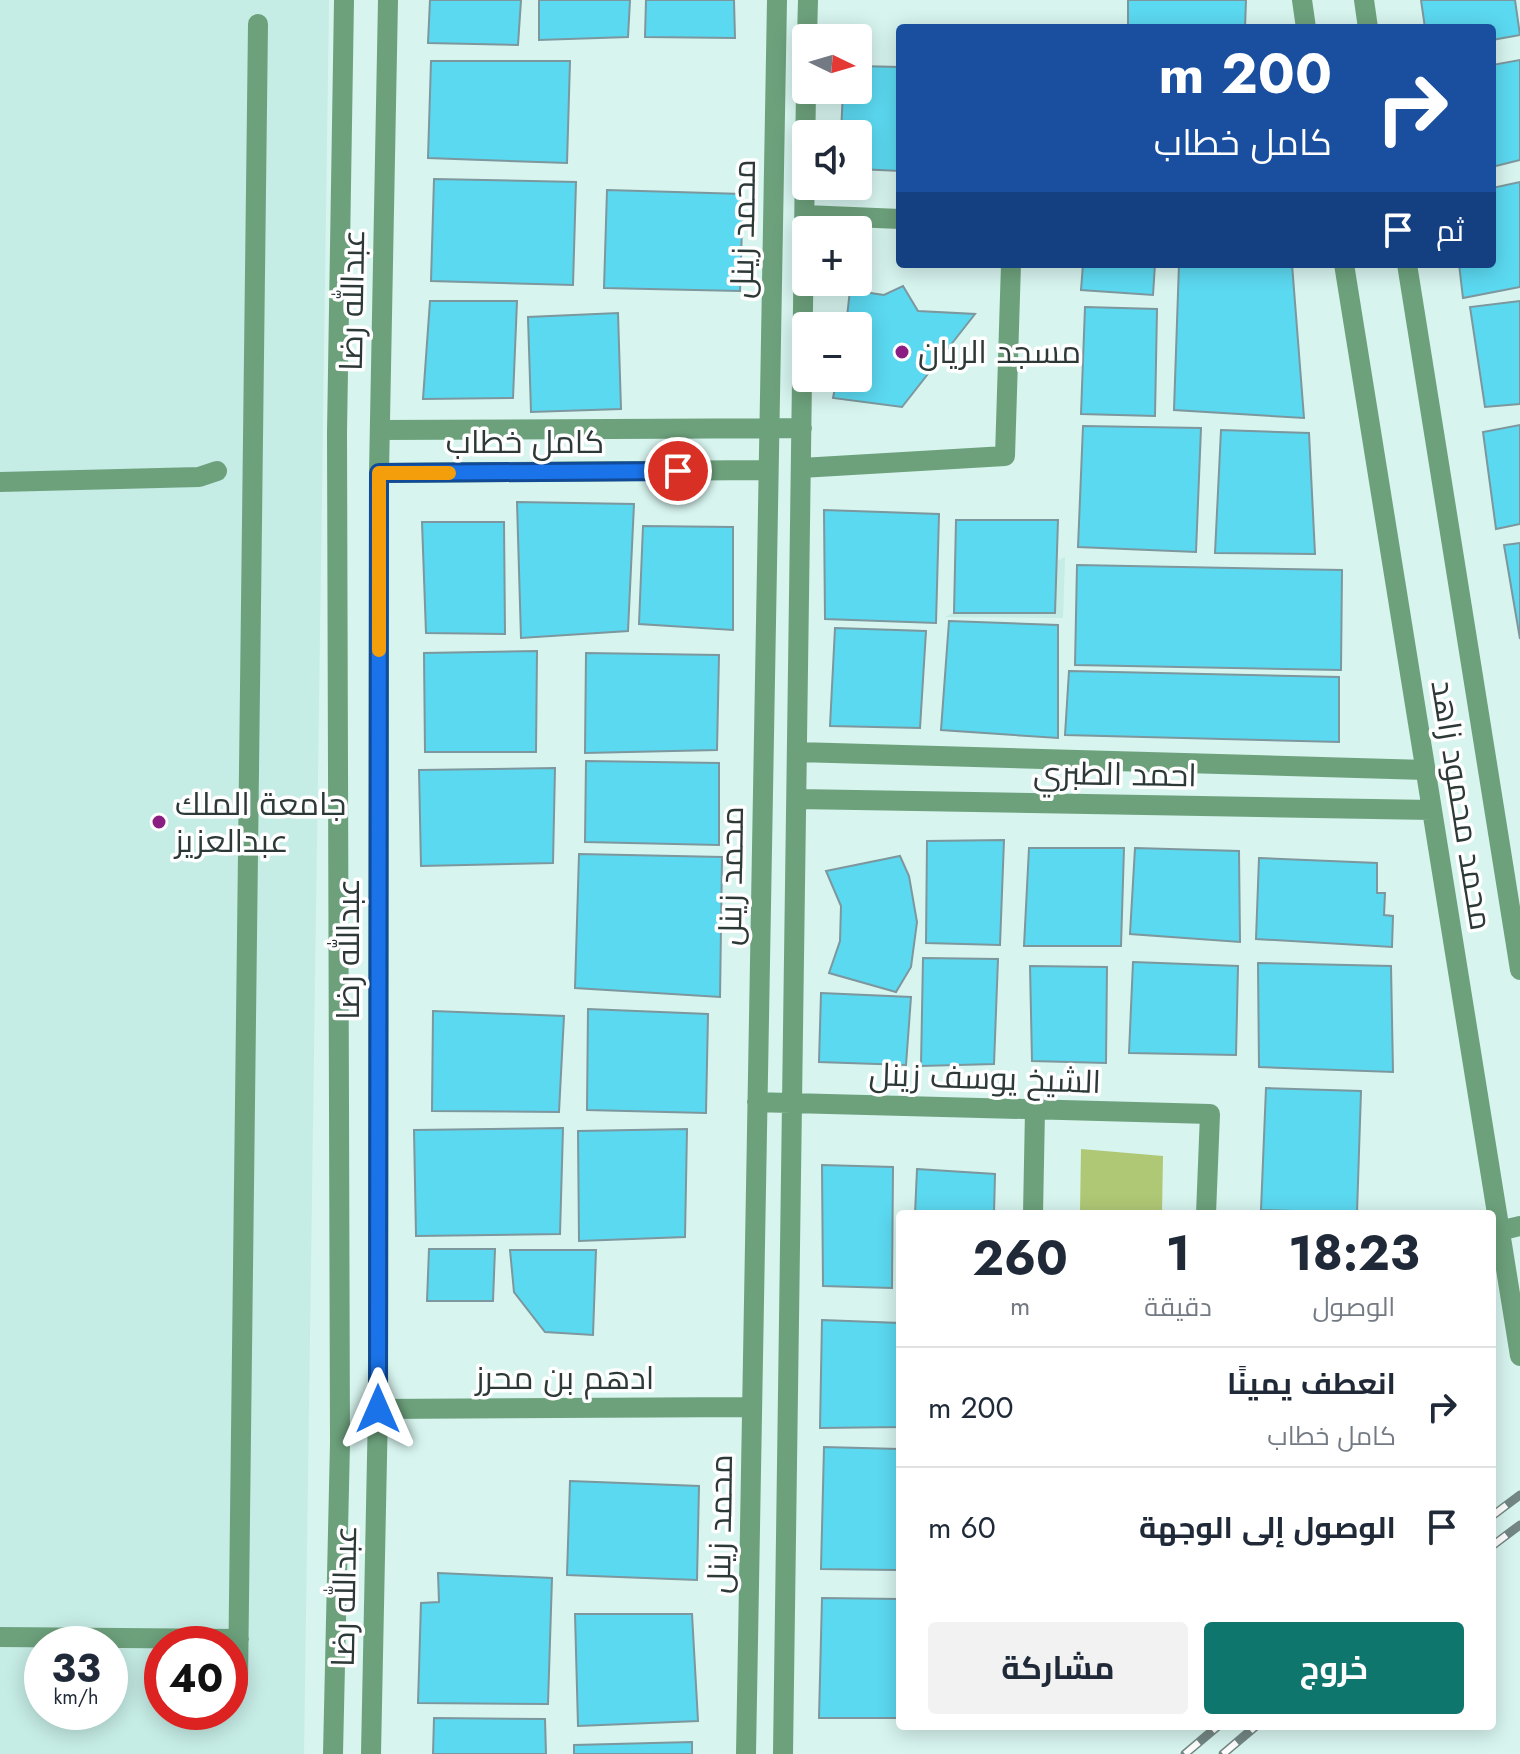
<!DOCTYPE html>
<html lang="ar">
<head>
<meta charset="utf-8">
<style>
	body { margin:0; font-family:Jost,Cairo,sans-serif; background:#f2f2f3; color:#1f2937; direction:rtl; height:100vh; display:flex; flex-direction:column; font-size:30px; white-space:nowrap }
	* { box-sizing:border-box; margin:0 }
	p { font-size:26px; color:#747a83 }
	.icon { flex:none; width:44px; height:44px; fill:none; stroke:currentColor; stroke-width:2; stroke-linecap:round; stroke-linejoin:round }
	.map { position:relative; flex:1; overflow:hidden; direction:ltr }
	.sheet { position:absolute; left:896px; top:1210px; width:600px; height:520px; display:flex; flex-direction:column; background:#fff; border-radius:8px; box-shadow:0 4px 20px #0003; direction:rtl }
	.sheet>* { flex:none }
	.hud { position:absolute; left:896px; top:24px; width:600px; height:244px; border-radius:8px; box-shadow:0 4px 20px #0003; direction:rtl; background:#1a4fa0; color:#fff; overflow:hidden }
	.needle { width:52px; rotate:95deg }
	.fabs { position:absolute; left:792px; top:24px; display:grid; gap:16px }
	.fabs a { display:grid; place-items:center; width:80px; height:80px; border-radius:8px; background:#fff; box-shadow:0 4px 20px #0003; font-size:40px }
	.speed { position:absolute; left:24px; top:1626px; display:flex; gap:16px; font-size:40px; font-weight:700; text-align:center }
	.speed>* { display:grid; place-content:center; width:104px; height:104px; border-radius:50%; background:#fff; box-shadow:0 4px 20px #0003; line-height:1 }
	.speed small { font-size:20px; font-weight:400 }
	.speed .limit { border:12px solid #d22; background:#fff; color:#111 }
	.pin { position:absolute; display:grid; place-items:center; width:68px; height:68px; color:#fff; margin:-34px; border:4px solid #fff; border-radius:50%; box-shadow:0 2px 8px #0007 }
	.me { position:absolute; width:88px; margin:-44px; rotate:0deg; stroke-linejoin:round; filter:drop-shadow(0 0 6px #0008) }
	.turn { display:flex; align-items:center; gap:28px; height:168px; padding:0 32px; font-size:36px }
	.turn .icon { width:104px; height:104px; stroke-width:2.5 }
	.turn b { display:block; font-size:56px; line-height:68px }
	.then { display:flex; align-items:center; height:76px; padding:0 32px; background:#0003; gap:16px; font-size:30px }
	.eta { display:flex; justify-content:space-evenly; align-items:center; height:136px; text-align:center }
	.eta b { font-size:48px; font-weight:700; line-height:56px }
	.button { display:flex; gap:16px; margin-top:auto; padding:16px 32px }
	.button a { flex:1; height:92px; border-radius:8px; background:#0f766e; color:#fff; font-size:32px; font-weight:700; line-height:92px; text-align:center }
	.button a+a { background:#f2f2f3; color:#1f2937 }
	ul { padding:0; list-style:none }
	li { display:flex; align-items:center; gap:24px; height:120px; padding:0 32px; border-top:2px solid #e0e1e3 }
	li div { flex:1 }
	li b { display:block; font-size:30px }
	li em { font-style:normal }
	.map>svg:first-child { display:block }
</style>
</head>
<body>
<div class="map">
<svg width="1520" height="1754" viewBox="0 0 1520 1754">
	<rect width="100%" height="100%" fill="#d7f4ef"/>
	<path fill="#c5ece5" fill-rule="evenodd" d="M0,0H329L304,1754H0ZM42,1644H110V1712H42ZM162,1644H230V1712H162Z
		M1065,557L1063,618L945,617Z"/>
	<path fill="#afc875" d="M1081,1149L1163,1156L1162,1214H1080Z"/>
	<path fill="#5bd9f1" stroke="#7c979d" stroke-width="2" d="M430,0H521L518,45L428,43Z
		M539,0H630L628,37L539,40Z
		M646,0H734L735,38L645,37Z
		M1128,0H1246L1245,28H1128Z
		M1421,0H1515L1520,35L1492,40V28H1425Z
		M1520,60V160L1492,167V65Z
		M431,61H570L567,163L428,158Z
		M858,66L900,67V171L858,169V134H841L843,90H858Z
		M434,179L576,182L573,285L431,281Z
		M1520,182V287L1463,298L1459,264H1492V188Z
		M607,190L743,194L740,291L604,288Z
		M1083,264H1155L1153,295L1081,290Z
		M1179,264H1292L1304,418L1174,410Z
		M903,286L918,311L975,314L902,407L833,398L837,378H858V326H846L850,290L884,295Z
		M430,301H517L513,398L423,399Z
		M1520,301V404L1485,407L1470,307Z
		M1085,307L1157,309L1155,416L1081,414Z
		M618,313L621,409L531,412L528,317Z
		M1520,425V524L1496,529L1483,432Z
		M1083,426L1201,428L1196,552L1078,547Z
		M1221,430L1309,433L1315,554L1215,553Z
		M517,502L634,504L628,631L521,638Z
		M824,510L939,514L936,623L825,619Z
		M956,520H1058L1055,613H954Z
		M422,522H504L505,634L426,633Z
		M643,526L733,527V630L639,624Z
		M1520,543V639L1504,545Z
		M1077,565L1342,570L1341,670L1075,665Z
		M949,621L1058,625V738L941,730Z
		M835,628L926,631L920,728L830,726Z
		M537,651L536,752H425L424,653Z
		M586,653L719,655L717,750L585,753Z
		M1069,671L1339,677V742L1065,735Z
		M586,761L719,763V845L585,842Z
		M555,768L553,863L421,866L419,770Z
		M1004,840L1000,945L926,943L927,841Z
		M1029,848H1124L1121,946H1024Z
		M1135,848L1239,851L1240,942L1130,934Z
		M579,854L722,857L720,997L575,988Z
		M900,856L909,876L917,922L911,967L896,992L829,973L840,941L841,906L826,871Z
		M1259,858L1377,863V893H1385L1384,915L1393,916L1392,947L1256,939Z
		M923,958L998,959L994,1064L921,1066Z
		M1133,962L1238,966L1236,1055L1129,1053Z
		M1258,963L1391,966L1393,1072L1259,1067Z
		M1030,966L1107,967L1106,1063L1032,1061Z
		M821,993L911,997L906,1065L819,1062Z
		M588,1009L708,1014L706,1113L587,1110Z
		M433,1011L564,1016L559,1112L432,1111Z
		M1266,1088L1361,1091L1357,1213L1261,1210Z
		M563,1128L560,1234L416,1236L414,1130Z
		M687,1129L685,1237L579,1241L578,1131Z
		M822,1165L893,1167L892,1288L823,1286Z
		M917,1169L995,1174L994,1214H915Z
		M429,1249H495L493,1301H427Z
		M510,1250H596L593,1335L545,1332L514,1292Z
		M822,1320L900,1323V1427L820,1428Z
		M824,1447L899,1449L897,1570L821,1569Z
		M570,1481L699,1486L697,1580L567,1575Z
		M438,1573L552,1578L548,1704L418,1703L421,1603L439,1602Z
		M822,1598L900,1599V1718H819Z
		M575,1614H692L698,1721L578,1726Z
		M434,1718L545,1719L546,1754H433Z
		M692,1742V1754H574V1745Z"/>
	<g fill="none" stroke-linecap="round" stroke-linejoin="round">
		<path stroke="#6da17c" stroke-width="20" d="M1302,0L1306,28
			M1364,0L1368,28
			M807,38L808,0
			M805,215L900,219
			M1344,264L1520,1356
			M1407,264L1520,970
			M380,430L802,428
			M801,468L1005,456L1011,264
			M379,473L768,470
			M0,482L199,477L217,471
			M797,752L1426,770
			M797,799L1432,810
			M757,1102L1210,1114L1206,1214
			M1033,1214L1035,1110
			M1499,1231L1520,1226
			M378,1409L752,1407
			M0,1637L239,1639
			M238,1683L258,24
			M333,1754L340,1443L337,433L344,0
			M371,1754L378,1409L379,473L388,0
			M746,1754L777,0
			M783,1754L806,90"/>
		<defs>
			<path id="rail" d="M1492,1516L1520,1495
				M1492,1546L1520,1525
				M1185,1754L1218,1726
				M1223,1754L1256,1726"/>
		</defs>
		<use href="#rail" stroke="#738683" stroke-width="9"/>
		<use href="#rail" stroke="#fff" stroke-width="6" stroke-dasharray="18" stroke-linecap="butt"/>
	</g>
	<g fill="none" stroke-linecap="round" stroke-linejoin="round">
		<defs>
			<path id="route" d="M378,1409L379,473L678,471"/>
		</defs>
		<use href="#route" stroke="#114b97" stroke-width="20"/>
		<use href="#route" stroke="#1a73e8" stroke-width="14"/>
		<path stroke="#f59e0b" stroke-width="14" d="M379,650V473H449"/>
	</g>
	<g fill="#8a1e83" stroke="#fff" stroke-width="3">
		<circle cx="902" cy="352" r="8"/>
		<circle cx="159" cy="822" r="8"/>
	</g>
	<g text-anchor="middle" dominant-baseline="central" stroke-width="7" stroke-linejoin="round" paint-order="stroke">
		<g font-size="32" fill="#2d3937" stroke="#fff">
			<text transform="translate(743 229) rotate(-89)">محمد زينل</text>
			<text transform="translate(352 300) rotate(-89)">عبدالله رضا</text>
			<text x="525" y="442">كامل خطاب</text>
			<text transform="translate(1115 774) rotate(1)">احمد الطبري</text>
			<text transform="translate(1462 805) rotate(81)">محمد محمود زاهد</text>
			<text transform="translate(731 876) rotate(-89)">محمد زينل</text>
			<text transform="translate(348 949) rotate(-90)">عبدالله رضا</text>
			<text transform="translate(985 1078) rotate(2)">الشيخ يوسف زينل</text>
			<text x="565" y="1378">ادهم بن محرز</text>
			<text transform="translate(720 1524) rotate(-89)">محمد زينل</text>
			<text transform="translate(344 1596) rotate(-89)">عبدالله رضا</text>
		</g>
		<g font-size="32" fill="#2d3937" stroke="#fff" text-anchor="start">
			<text x="918" y="352">مسجد الريان</text>
			<text x="175" y="804">جامعة الملك<tspan x="175" dy="37">عبدالعزيز</tspan></text>
		</g>
	</g>
</svg>
<div class="fabs">
<a><svg class="needle" viewBox="-14 -14 28 28"><path d="M0-13l5 13h-10z" fill="#e53935"/><path d="M0 13l5-13h-10z" fill="#747a83"/></svg></a>
<a><svg class="icon" aria-label="sound" viewBox="0 0 24 24"><path d="M4 9h4l5-4v14l-5-4H4zM17 9q2 3 0 6"/></svg></a>
<a>+</a>
<a>−</a>
</div>
<div class="speed"><div>33<small>km/h</small></div><div class="limit">40</div></div>
<div class="pin" style="left:678px;top:471px;background:#d93025"><svg class="icon" aria-label="arrive" viewBox="0 0 24 24"><path d="M6 21V4h12l-3 4 3 4H6"/></svg></div>
<svg class="me" style="left:378px;top:1409px" viewBox="-20 -20 40 40"><path d="M0-17L14 15 0 8-14 15z" fill="#1a73e8" stroke="#fff" stroke-width="4"/></svg>
<div class="hud">
<div class="turn"><svg class="icon" aria-label="right" viewBox="0 0 24 24"><path d="M7 20v-9h11M14 6l5 5-5 5"/></svg><div><b>200 m</b>كامل خطاب</div></div>
<div class="then">ثم<svg class="icon" aria-label="arrive" viewBox="0 0 24 24"><path d="M6 21V4h12l-3 4 3 4H6"/></svg></div>
</div>
<section class="sheet">
<div class="eta">
<div><b>18:23</b><p>الوصول</p></div>
<div><b>1</b><p>دقيقة</p></div>
<div><b>260</b><p>m</p></div>
</div>
<ul>
<li><svg class="icon" aria-label="right" viewBox="0 0 24 24"><path d="M7 20v-9h11M14 6l5 5-5 5"/></svg><div><b>انعطف يمينًا</b><p>كامل خطاب</p></div><em>200 m</em></li>
<li><svg class="icon" aria-label="arrive" viewBox="0 0 24 24"><path d="M6 21V4h12l-3 4 3 4H6"/></svg><div><b>الوصول إلى الوجهة</b></div><em>60 m</em></li>
</ul>
<div class="button"><a>خروج</a><a>مشاركة</a></div>
</section>
</div>
</body>
</html>
